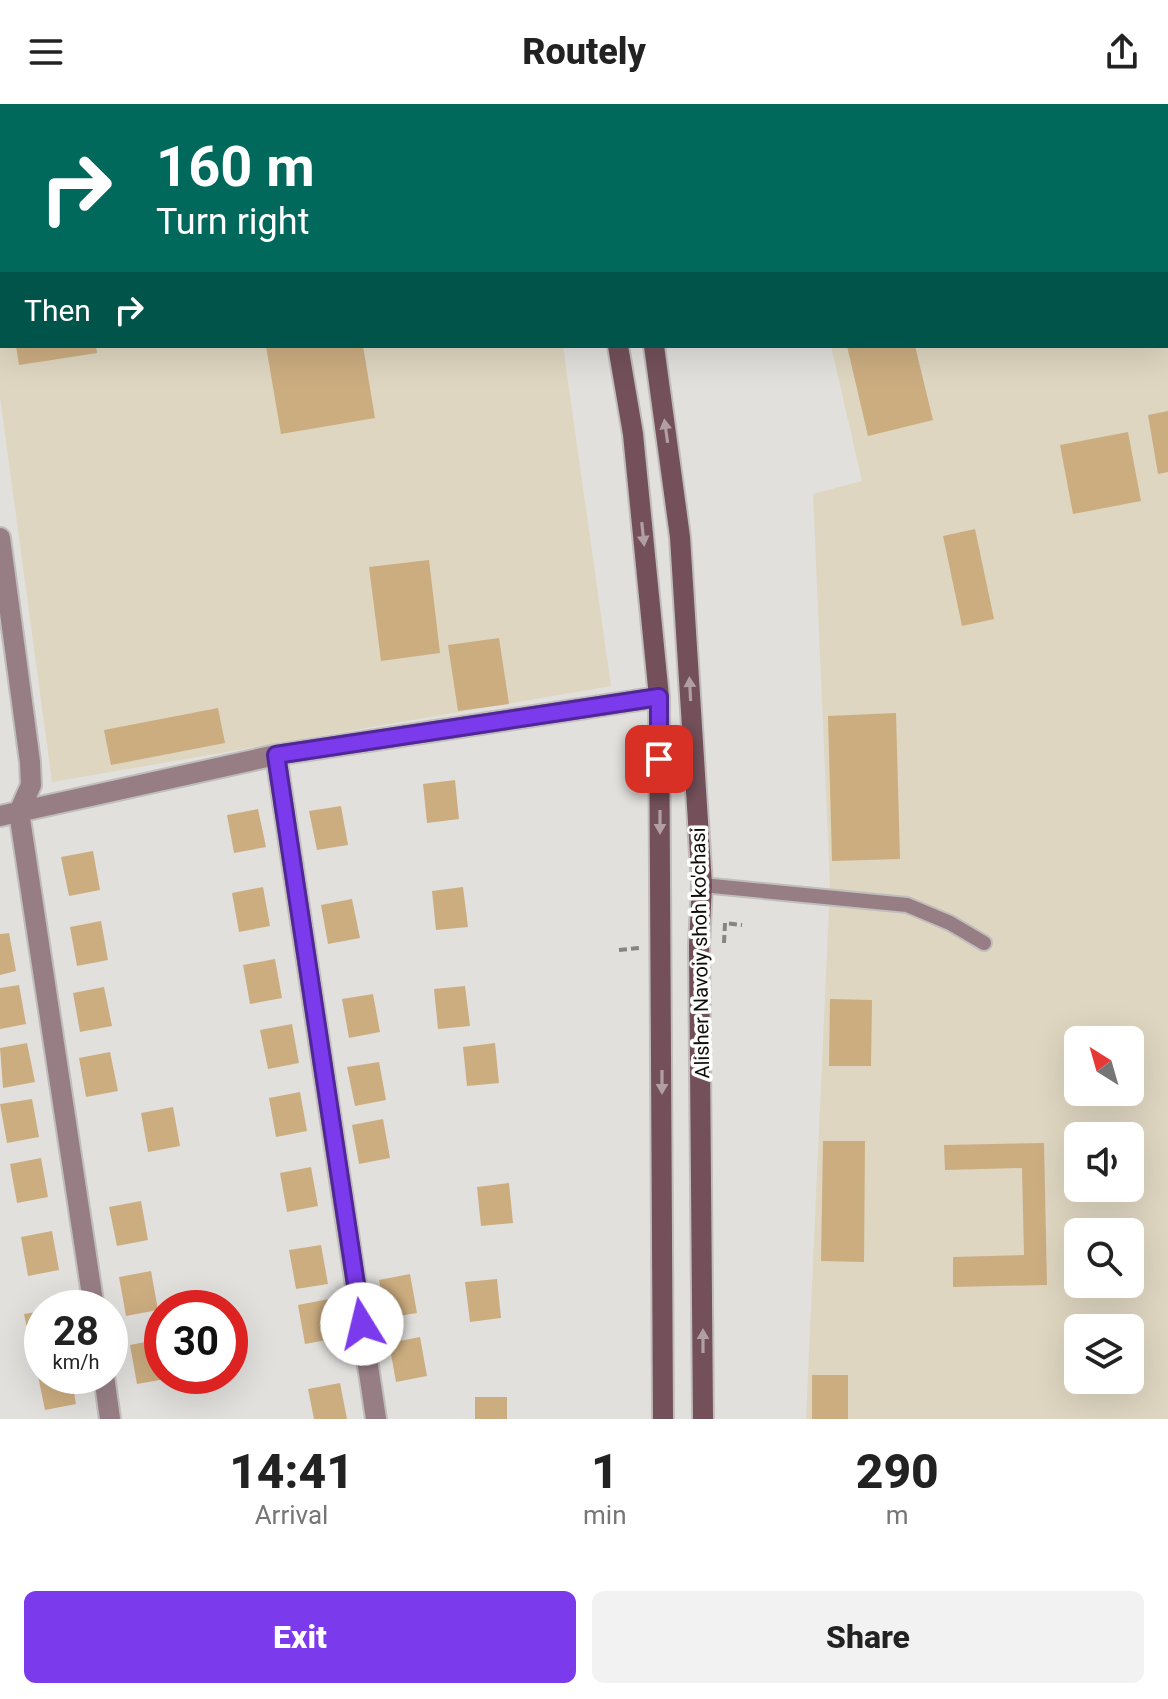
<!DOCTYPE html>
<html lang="en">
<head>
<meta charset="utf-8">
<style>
	body { margin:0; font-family:Roboto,sans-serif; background:#f2f2f2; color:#222; height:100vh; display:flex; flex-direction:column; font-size:30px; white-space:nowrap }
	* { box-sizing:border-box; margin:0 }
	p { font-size:26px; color:#767676 }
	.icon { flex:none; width:44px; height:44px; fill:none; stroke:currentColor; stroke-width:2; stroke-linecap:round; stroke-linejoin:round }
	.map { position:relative; height:1315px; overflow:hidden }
	.side { display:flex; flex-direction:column; background:#fff; flex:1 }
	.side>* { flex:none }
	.hud { position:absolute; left:0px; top:0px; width:1168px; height:244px; box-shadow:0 8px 32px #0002; background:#00695c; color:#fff; overflow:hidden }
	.needle { width:52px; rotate:323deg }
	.tools { position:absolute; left:1064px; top:922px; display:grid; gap:16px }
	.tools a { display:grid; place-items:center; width:80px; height:80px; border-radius:12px; background:#fff; box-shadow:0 8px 32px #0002; font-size:40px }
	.speed { position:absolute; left:24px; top:1186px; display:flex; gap:16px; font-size:40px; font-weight:700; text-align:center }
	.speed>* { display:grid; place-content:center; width:104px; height:104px; border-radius:50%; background:#fff; box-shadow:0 8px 32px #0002; line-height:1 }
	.speed small { font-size:20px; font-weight:400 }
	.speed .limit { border:12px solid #d22; background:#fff; color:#111 }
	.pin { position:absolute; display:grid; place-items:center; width:68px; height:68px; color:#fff; margin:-34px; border-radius:16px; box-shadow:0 4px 12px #0006 }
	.me { position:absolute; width:88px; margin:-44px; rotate:351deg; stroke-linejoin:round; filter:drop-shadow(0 0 6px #0008) }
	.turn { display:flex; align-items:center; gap:28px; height:168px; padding:0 24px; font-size:36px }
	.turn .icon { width:104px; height:104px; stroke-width:2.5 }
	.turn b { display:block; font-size:56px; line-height:68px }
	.then { display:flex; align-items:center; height:76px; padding:0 24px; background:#0003; gap:16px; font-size:30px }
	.eta { display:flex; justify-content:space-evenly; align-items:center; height:136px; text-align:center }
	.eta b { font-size:48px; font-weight:800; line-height:56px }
	.button { display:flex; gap:16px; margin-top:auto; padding:16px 24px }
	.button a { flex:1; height:92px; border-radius:12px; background:#7c3aed; color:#fff; font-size:32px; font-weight:800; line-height:92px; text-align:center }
	.button a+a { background:#f2f2f2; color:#222 }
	header { display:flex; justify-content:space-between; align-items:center; height:104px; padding:0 24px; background:#fff; font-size:36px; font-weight:800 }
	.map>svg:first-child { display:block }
</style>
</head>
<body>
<header><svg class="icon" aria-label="menu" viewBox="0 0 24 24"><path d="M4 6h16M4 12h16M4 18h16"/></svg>Routely<svg class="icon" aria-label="share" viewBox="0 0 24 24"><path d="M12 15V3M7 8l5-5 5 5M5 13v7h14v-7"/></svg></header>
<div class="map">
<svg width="1168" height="1315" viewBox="0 0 1168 1315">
	<rect width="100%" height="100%" fill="#e2e0dd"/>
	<path fill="#ded6c0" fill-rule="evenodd" d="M0,0H415L416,2H2V242H563L611,582L52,678L0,293Z
		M777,0H1168V1315H806L830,781L813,390L862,377L831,242H1166V2ZM1078,936H1130V988H1078ZM1078,1032H1130V1084H1078ZM1078,1128H1130V1180H1078ZM1078,1224H1130V1276H1078Z"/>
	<path fill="#ccad80" d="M16,242H96L97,249L19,261Z
		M266,242H363L375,314L281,330Z
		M847,242H915L933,316L868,332Z
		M1168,307V368L1158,370L1148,311Z
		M1128,328L1141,397L1073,410L1060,341Z
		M975,425L994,515L962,522L943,432Z
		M429,456L440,549L381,557L369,463Z
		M499,534L509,600L458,607L448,541Z
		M218,604L225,639L111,661L104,626Z
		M896,609L900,755L832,757L828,612Z
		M455,676L459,715L427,719L423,680Z
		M341,702L348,741L317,746L309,707Z
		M258,705L266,743L234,749L227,711Z
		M93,747L100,786L69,792L61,753Z
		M263,783L270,822L239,828L232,789Z
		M463,783L468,823L436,826L432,787Z
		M352,795L360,834L328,840L321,801Z
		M101,817L108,856L77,862L70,823Z
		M9,829L16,867L0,871V830Z
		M275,855L282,894L250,900L243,861Z
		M19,881L26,920L0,925V884Z
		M465,882L470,922L438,925L434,885Z
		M104,883L112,922L80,928L73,889Z
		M373,890L380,928L349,934L342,895Z
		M830,895L872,896L871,962H829Z
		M292,920L299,959L268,965L260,926Z
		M27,939L35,978L3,984L0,944Z
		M495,939L499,979L467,982L463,943Z
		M110,948L118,987L86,993L79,954Z
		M379,958L386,996L355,1002L347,963Z
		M300,988L307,1027L276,1033L269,994Z
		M32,995L39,1033L7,1039L0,1000Z
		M173,1003L180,1042L148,1048L141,1009Z
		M383,1015L390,1054L359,1060L352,1021Z
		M823,1037H865L864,1158L821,1157Z
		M1044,1039L1047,1181L953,1183V1153L1024,1151L1022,1064L945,1066L944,1041Z
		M41,1054L48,1093L17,1099L10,1060Z
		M311,1063L318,1102L287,1108L280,1069Z
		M509,1079L513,1119L481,1122L477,1083Z
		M141,1097L148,1136L117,1142L109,1103Z
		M52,1127L59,1166L28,1172L21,1133Z
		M321,1141L328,1180L296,1185L289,1146Z
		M151,1167L158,1206L126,1212L119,1173Z
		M410,1170L417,1209L386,1214L379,1176Z
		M497,1175L501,1214L470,1218L465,1178Z
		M329,1195L337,1234L305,1240L298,1201Z
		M42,1207V1247L32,1249L24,1210Z
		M420,1233L427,1272L396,1278L389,1239Z
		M161,1235L162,1272L171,1274L137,1280L130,1241Z
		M42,1266V1272H71L76,1300L45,1306L37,1267Z
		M812,1271H848V1315H812Z
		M340,1279L347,1315H314L308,1285Z
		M475,1293H507V1315H475Z"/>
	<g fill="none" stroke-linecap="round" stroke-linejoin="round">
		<defs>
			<path id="lane" d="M702,781L907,801L950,819L984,839"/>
			<path id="street" d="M0,434L30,658L31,681L19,708L94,1204
				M276,651L376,1315
				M0,712L276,651L659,593
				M104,1272L110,1315"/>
			<path id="secondary" d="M573,0V2
				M612,0L613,2
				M618,242L633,330L659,593L663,1315
				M654,242L680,433L702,781L699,841L703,1315"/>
		</defs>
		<use href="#lane" stroke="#c0bebc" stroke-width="18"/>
		<use href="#street" stroke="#c0bebc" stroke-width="24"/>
		<use href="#secondary" stroke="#c0bebc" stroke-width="24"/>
		<path stroke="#878583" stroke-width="4" stroke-dasharray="8 4" stroke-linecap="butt" d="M724,839L725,819L742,821
			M619,846L640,844"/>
		<use href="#lane" stroke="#977e85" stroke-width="14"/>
		<use href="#street" stroke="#977e85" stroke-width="20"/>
		<use href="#secondary" stroke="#73505a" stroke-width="20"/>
	</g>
	<defs><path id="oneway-solid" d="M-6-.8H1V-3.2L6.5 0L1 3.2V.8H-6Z" transform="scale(2)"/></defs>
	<g fill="#b29fa4">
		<use href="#oneway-solid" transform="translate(666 327) rotate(-98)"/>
		<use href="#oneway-solid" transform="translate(643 430) rotate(84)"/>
		<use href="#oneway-solid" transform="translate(690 585) rotate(-93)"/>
		<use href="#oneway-solid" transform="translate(660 718) rotate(90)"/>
		<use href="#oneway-solid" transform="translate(662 978) rotate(90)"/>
		<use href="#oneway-solid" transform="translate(703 1237) rotate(-90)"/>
	</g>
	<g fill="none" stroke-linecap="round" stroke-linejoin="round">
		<defs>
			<path id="route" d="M362,1220L276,651L659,593V655"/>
		</defs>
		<use href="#route" stroke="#51269a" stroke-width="20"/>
		<use href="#route" stroke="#7c3aed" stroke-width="14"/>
	</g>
	<g text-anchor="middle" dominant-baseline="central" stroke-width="7" stroke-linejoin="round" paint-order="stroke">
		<g font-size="20" fill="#0f0e0d" stroke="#fff">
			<text transform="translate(700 849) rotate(-91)">Alisher Navoiy shoh ko'chasi</text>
		</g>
	</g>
</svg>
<div class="tools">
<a><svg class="needle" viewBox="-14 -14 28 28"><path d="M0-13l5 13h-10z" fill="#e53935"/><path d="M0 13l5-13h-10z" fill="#767676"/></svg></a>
<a><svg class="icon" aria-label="sound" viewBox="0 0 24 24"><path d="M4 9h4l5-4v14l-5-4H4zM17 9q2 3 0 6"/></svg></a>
<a><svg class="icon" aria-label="search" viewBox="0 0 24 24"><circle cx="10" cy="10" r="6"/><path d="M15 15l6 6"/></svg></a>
<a><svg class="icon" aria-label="layers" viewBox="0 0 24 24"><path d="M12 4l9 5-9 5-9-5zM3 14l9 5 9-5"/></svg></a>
</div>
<div class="speed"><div>28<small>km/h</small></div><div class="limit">30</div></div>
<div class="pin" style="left:659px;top:655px;background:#d93025"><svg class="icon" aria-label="arrive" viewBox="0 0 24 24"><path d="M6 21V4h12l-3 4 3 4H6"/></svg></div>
<svg class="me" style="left:362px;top:1220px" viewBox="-20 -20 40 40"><circle r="19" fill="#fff"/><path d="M0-13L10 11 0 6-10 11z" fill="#7c3aed"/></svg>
<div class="hud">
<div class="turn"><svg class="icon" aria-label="right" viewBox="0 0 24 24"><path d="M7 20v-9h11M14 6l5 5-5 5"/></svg><div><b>160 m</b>Turn right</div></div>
<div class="then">Then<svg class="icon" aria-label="right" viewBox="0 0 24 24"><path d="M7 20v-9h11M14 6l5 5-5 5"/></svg></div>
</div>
</div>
<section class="side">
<div class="eta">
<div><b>14:41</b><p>Arrival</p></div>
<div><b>1</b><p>min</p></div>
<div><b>290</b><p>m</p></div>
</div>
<div class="button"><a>Exit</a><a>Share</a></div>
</section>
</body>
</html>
